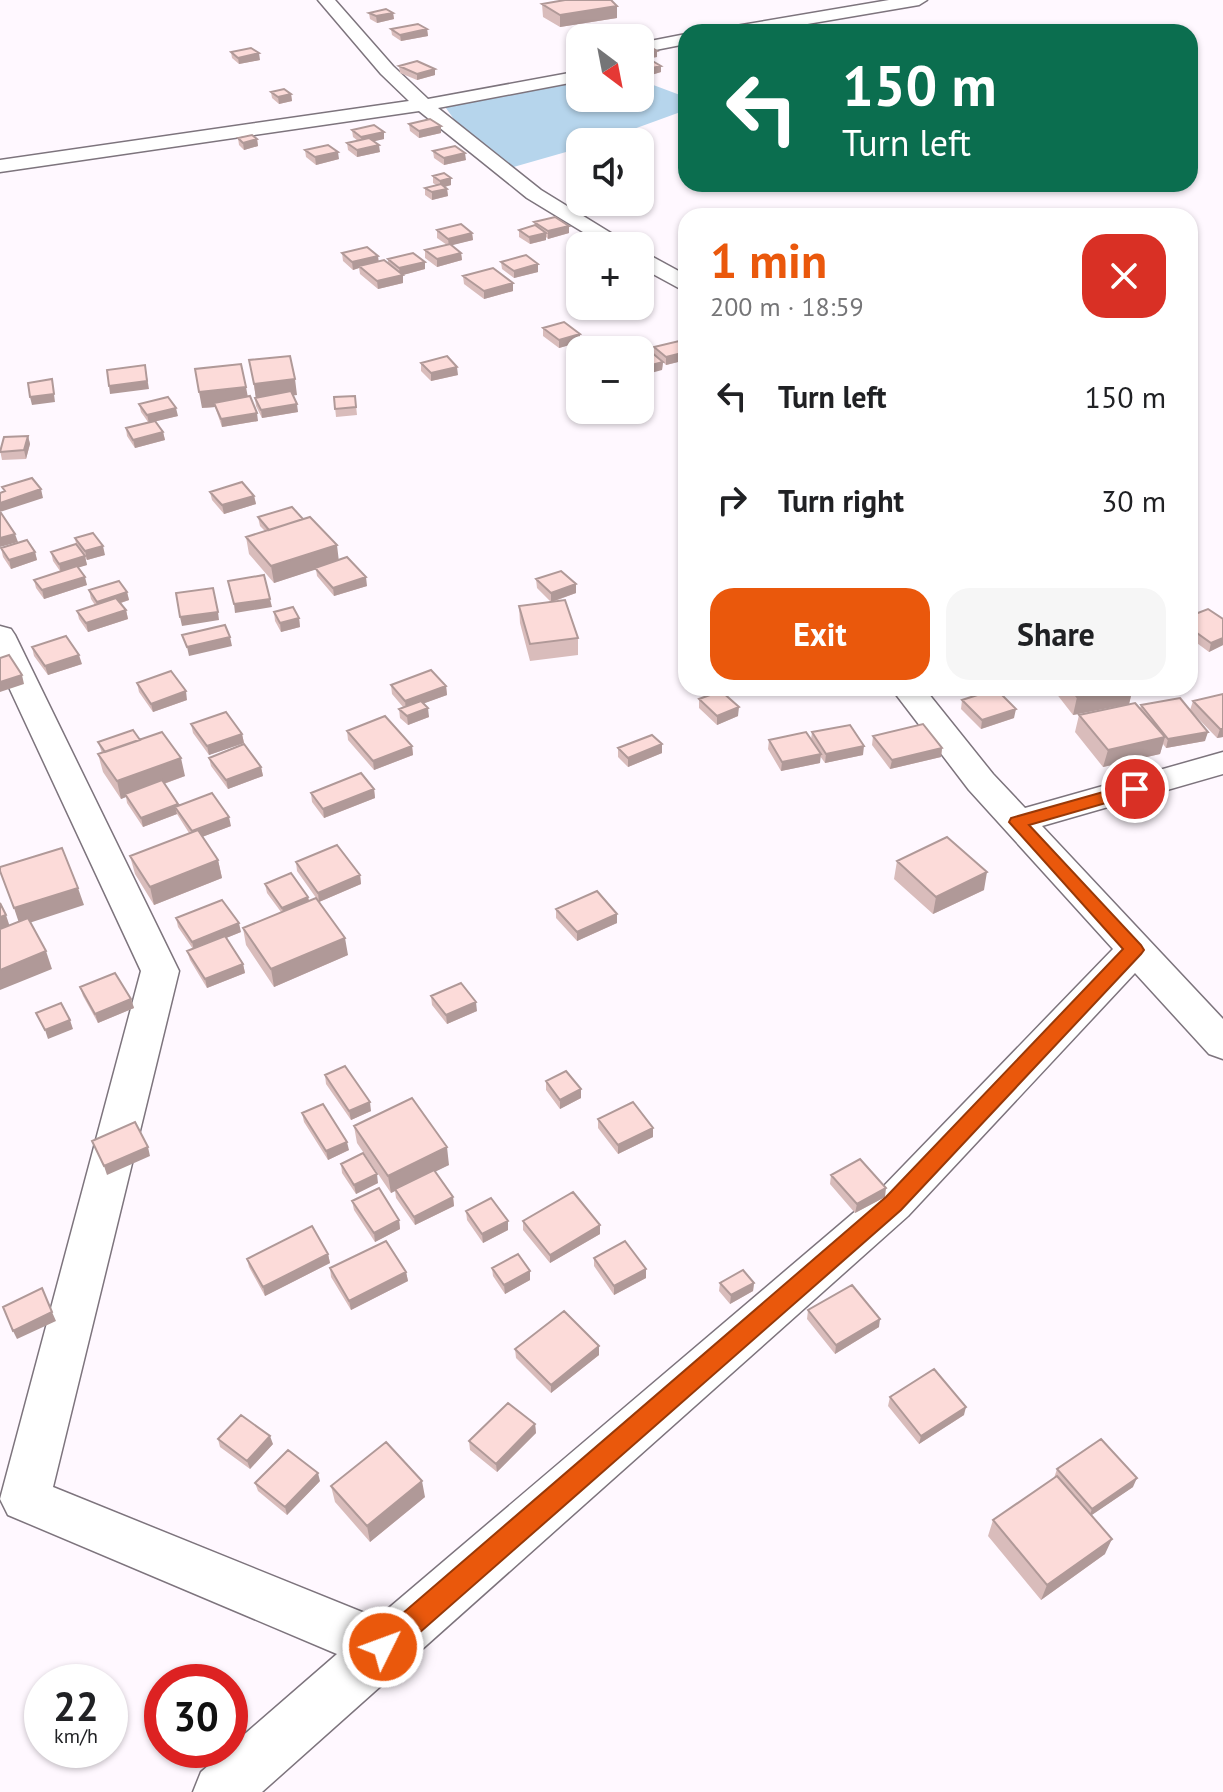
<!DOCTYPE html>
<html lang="en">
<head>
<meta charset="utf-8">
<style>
	body { margin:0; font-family:"PT Sans",sans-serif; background:#f6f6f6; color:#202124; height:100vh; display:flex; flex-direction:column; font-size:30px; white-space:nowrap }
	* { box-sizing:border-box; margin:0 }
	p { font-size:26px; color:#757577 }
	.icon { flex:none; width:44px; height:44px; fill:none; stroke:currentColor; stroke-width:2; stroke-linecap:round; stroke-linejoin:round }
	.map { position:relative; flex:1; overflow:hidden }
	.sheet { position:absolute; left:678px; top:208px; width:520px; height:488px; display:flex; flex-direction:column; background:#fff; border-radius:24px; box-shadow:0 2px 6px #0004 }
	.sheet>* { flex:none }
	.hud { position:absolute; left:678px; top:24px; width:520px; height:168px; border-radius:24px; box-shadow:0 2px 6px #0004; background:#0b6e4f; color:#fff; overflow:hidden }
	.needle { width:52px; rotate:148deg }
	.tools { position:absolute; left:566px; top:24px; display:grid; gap:16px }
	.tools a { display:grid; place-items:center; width:88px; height:88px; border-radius:16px; background:#fff; box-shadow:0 2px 6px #0004; font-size:40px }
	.speed { position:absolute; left:24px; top:1664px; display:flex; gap:16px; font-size:40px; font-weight:700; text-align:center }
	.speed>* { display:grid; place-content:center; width:104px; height:104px; border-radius:50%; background:#fff; box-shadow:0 2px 6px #0004; line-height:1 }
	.speed small { font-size:20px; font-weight:400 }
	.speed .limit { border:12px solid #d22; background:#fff; color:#111 }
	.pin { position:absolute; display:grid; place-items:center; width:68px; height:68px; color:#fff; margin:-34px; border:4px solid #fff; border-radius:50%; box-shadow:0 2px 8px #0007 }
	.me { position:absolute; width:88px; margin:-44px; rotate:48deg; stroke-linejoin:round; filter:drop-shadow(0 0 6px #0008) }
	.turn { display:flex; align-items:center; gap:28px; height:168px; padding:0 32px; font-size:36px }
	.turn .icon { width:104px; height:104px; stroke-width:2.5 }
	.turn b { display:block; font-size:56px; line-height:68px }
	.round { display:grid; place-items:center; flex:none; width:84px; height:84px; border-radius:24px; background:#f6f6f6 }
	.headline { display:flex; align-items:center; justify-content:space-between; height:136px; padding:0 32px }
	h1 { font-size:48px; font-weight:600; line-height:60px; color:#ea580c }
	.primary-button { display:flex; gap:16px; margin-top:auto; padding:16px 32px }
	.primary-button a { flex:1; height:92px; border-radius:24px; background:#ea580c; color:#fff; font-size:32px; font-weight:600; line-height:92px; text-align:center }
	.primary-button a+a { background:#f6f6f6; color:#202124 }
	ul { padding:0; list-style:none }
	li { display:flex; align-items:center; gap:24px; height:104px; padding:0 32px }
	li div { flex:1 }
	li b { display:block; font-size:30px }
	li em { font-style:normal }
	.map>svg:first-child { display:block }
</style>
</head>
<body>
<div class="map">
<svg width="1223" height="1792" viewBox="0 0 1223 1792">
	<rect width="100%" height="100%" fill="#fff8ff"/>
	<path fill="#b6d5ec" d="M580,79V98H640V80L680,95L686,110L598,142H580V148L510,168L456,122L443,104Z"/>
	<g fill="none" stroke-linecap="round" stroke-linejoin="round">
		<defs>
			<path id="minor" d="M318,0H335L393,66L428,99L580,71V81L438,108L541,190L632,246H606L527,198L419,111L0,172V160L409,101L381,74Z
				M889,0H927L919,5L761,32H721L730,27Z
				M686,34V44L640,53V43Z
				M640,250L686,275V292L640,267Z
				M0,626L11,629L15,635L179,971L53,1487L377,1618L878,1192L1113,949L969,790L891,688H924L993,774L1025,808L1223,752V774L1042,826L1223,1019V1059L1209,1054L1135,973L908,1216L262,1792H193L201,1772L337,1654L8,1515L0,1499L141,971L0,668Z"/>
		</defs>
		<use href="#minor" stroke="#7d747d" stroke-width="3"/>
		<use href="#minor" fill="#fff" fill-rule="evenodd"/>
	</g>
	<path fill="#d9bcbb" d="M542,4L617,18L560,27L543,17Z
		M369,13H393L394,19L377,23L370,19Z
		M391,29H427L428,36L401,41L392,35Z
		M640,44L657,51V57L645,59L640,56Z
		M231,52L260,60L239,64L232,58Z
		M640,57L641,58V61L661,72L648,76L640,69Z
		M399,66L435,69V75L417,80L400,73Z
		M271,92L291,94L292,101L279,104L272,98Z
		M409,124L441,126V133L419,138L410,131Z
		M352,130L384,132V139L374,141L380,152L357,157L348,150L347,143L358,141L353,137Z
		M238,138L257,139L258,146L244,150L239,145Z
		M305,150L339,159L316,165L306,157Z
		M433,151L466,160L444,165L434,158Z
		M433,176L451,185L445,187L447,189L448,196L432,200L425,195V188L436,185L433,183Z
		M534,222L569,233L548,239L546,237V240L530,244L519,237V230L535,225Z
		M437,230L472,233L473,240L451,245L461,253L462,260L437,267L425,258V250L447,245L437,238Z
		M342,253L388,263V259L425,269L403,275V283L378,289L360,274L359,268L353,270L343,261Z
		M501,262L538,272L514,278L502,269Z
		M463,276L513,291L484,299L464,284Z
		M587,306H618V312L591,320L584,314V307Z
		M543,328L580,334V342L559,348L543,336Z
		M654,347H686V360L666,365L663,362L662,370L654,355Z
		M249,360L297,395H293L298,412L262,418L256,406L255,398L256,397Z
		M421,363L458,375L431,381L421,371Z
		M355,396L357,415L336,417L334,397Z
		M248,397L258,421L222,427L215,407L202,408Z
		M139,404L178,416L156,421L163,432L165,440L135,448L127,436L126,428L148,422L141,412Z
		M28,436L30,444L26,459L2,460L0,450Z
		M210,492L254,496L256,504L224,514L212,500Z
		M258,517L339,560L367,586L334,596L317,576L316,569L274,583L249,554L246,537L265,531L260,526Z
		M75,538L105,555L87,560L85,557L87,565L78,567L87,585L44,599L36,588L34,580L60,571L53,561L51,552L76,544Z
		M1,548L35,552L37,560L11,569L3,557Z
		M536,579L576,584V593L552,602L578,638V655L530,661L520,623L519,606L551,602L537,588Z
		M89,590L127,592L129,600L121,603L126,610L128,619L88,632L79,619L77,611L95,605L91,599Z
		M274,612L299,618L300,627L281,632L275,621Z
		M1190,616L1223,619V645L1209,652L1190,638Z
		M32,647L82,664L48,675L34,656Z
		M137,683L187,700L153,712L139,692Z
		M391,685L446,686L447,695L424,703L429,717L408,725L400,718L399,709L403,707L392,694Z
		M1052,688H1133L1129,704L1140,709L1141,705L1205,741L1166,748L1163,744L1160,754L1103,767L1075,732L1079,715L1123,705L1073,715Z
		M1223,694V737L1217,738L1190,710L1193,701Z
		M699,699L738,716L717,725L699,708Z
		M962,700L1014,718L981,729L961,709Z
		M191,724L242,734L244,743L209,755L193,733Z
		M347,731L412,746L413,755L374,770L348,740Z
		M812,732L863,755L825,763L820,756V763L781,771L768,749L769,740H811Z
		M873,736L942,748L941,757L890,769L872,745Z
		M140,740L185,776L164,784L178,806L231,826L202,837L218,860L222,878L154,905L135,874L130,856L189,833L177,814L143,827L127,803L126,797L121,799L103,772L98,754L102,753L98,742Z
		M618,748L662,753L628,767L618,757Z
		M209,758L261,767L263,776L228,789L211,766Z
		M374,789L375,798L324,818L312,802L311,793Z
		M897,861L984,890L933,914L894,879Z
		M296,862L360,875L361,884L319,902L297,871Z
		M265,884L308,897L309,900L348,955L274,987L246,945L243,928L281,912L267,893Z
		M556,909L617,914V923L577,941L556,918Z
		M176,918L241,932L226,938L243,964L245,973L207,988L190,960L187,951L193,949L178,927Z
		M80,987L131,999L134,1008L98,1023L83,996Z
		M431,996L477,1011L447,1024L432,1005Z
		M325,1075L371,1111L351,1120L326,1084Z
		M546,1081L581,1089V1098L560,1109L546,1090Z
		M302,1113L349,1150L328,1160L304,1122Z
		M598,1119L653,1137L618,1154L598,1128Z
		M354,1126L449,1165L435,1171L453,1197L454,1206L415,1225L396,1198L395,1191L391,1193L357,1143Z
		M341,1164L378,1183L356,1194L342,1173Z
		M831,1175L885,1197L855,1213L830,1184Z
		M352,1201L399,1220L400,1229L375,1242L354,1210Z
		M466,1211L508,1230L483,1243L467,1220Z
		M523,1221L600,1234L550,1263L523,1230Z
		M328,1254L330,1263L265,1296L249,1267L247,1259Z
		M594,1258L646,1269V1278L614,1295L594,1266Z
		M330,1268L406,1272L408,1281L351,1310L331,1277Z
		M492,1268L530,1280L505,1294L493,1276Z
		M720,1283H754L753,1291L730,1304L719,1291Z
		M808,1310L879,1327L835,1354L807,1319Z
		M599,1346V1355L551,1393L516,1358L515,1349Z
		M890,1397L964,1415L919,1444L888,1406Z
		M535,1424L536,1433L497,1472L470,1450L469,1441Z
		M218,1439L273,1444L250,1469L220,1447Z
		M1057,1469L1133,1487L1091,1515L1105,1554L1041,1600L988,1536L993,1520L1054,1478Z
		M320,1481L287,1515L258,1491L255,1483Z
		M331,1486L425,1497L370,1542L335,1502Z"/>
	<path fill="#b09998" d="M617,6V18L560,27V15Z
		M393,13L394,19L377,23L376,16Z
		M427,29L428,36L401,41L400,35Z
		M657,51V57L645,59V53Z
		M259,53L260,60L239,64L238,58Z
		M661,66V72L648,76V69Z
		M435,69V75L417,80V74Z
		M291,94L292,101L279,104L278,97Z
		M441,126V133L419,138V131Z
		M384,132V139L362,144L361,137Z
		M257,139L258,146L244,150L243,143Z
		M379,145L380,152L357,157V150Z
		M338,152L339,159L316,165L315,157Z
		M465,153L466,160L444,165V158Z
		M451,178V185L440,188V181Z
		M447,189L448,196L432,200V192Z
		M569,226V233L548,239V231Z
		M472,233L473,240L449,246L448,239Z
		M546,233V240L530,244L529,237Z
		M461,253L462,260L437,267V259Z
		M378,256L379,263L359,266V268L353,270L352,262Z
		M425,262V269L403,275V283L378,289L377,281L400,276L399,268Z
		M538,264V272L514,278V271Z
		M513,283V291L484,299V291Z
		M611,306H618V312L591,320V312Z
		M580,334V342L559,348V340Z
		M686,352V360L666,365V357Z
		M663,362L662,370L640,376V368Z
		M145,365L149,389L110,394L109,386Z
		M457,367L458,375L431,381V373Z
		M52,379L55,402L32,405L30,397Z
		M295,379L297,395L256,400L254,384Z
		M246,387L249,403H214L215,407L202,408L199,392Z
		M297,404L298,412L262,418L261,410Z
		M176,408L178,416L149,423L147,415Z
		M257,413L258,421L222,427L221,419Z
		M163,432L165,440L135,448L133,440Z
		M28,436L30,444L26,459L24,450Z
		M41,489L43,498L0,512V503Z
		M254,496L256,504L224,514L222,505Z
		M15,534L18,542L0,547V538Z
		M337,545L339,562L274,583L271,566Z
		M103,546L105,555L87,560L85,551Z
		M35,552L37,560L11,569L9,560Z
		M85,556L87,565L61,573L59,564Z
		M85,577L87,585L44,599L42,590Z
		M366,577L367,586L334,596L333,588Z
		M576,584V593L551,602V593Z
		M127,592L129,600L99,610L97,602Z
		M270,599L272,607L235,613L234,604Z
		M126,610L128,619L88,632L86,623Z
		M218,612L219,620L182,626L180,617Z
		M299,618L300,627L281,632L280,623Z
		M230,637L232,646L189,656L187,647Z
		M1223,638V645L1209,652L1211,643Z
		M79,655L82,664L48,675L45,666Z
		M22,675L24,684L0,692V682Z
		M446,686L447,695L406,710L405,701Z
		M1128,688H1133L1129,704L1073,715L1077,697Z
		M186,691L187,700L153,712L151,704Z
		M739,707L738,716L717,725V716Z
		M428,708L429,717L408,725L407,716Z
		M1016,709L1014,718L981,729L982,720Z
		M1220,729H1223V737L1217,738Z
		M1208,732L1205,741L1166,748L1168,739Z
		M242,734L244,743L209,755L207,746Z
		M1165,737L1160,754L1103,767L1108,750Z
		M662,744V753L628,767V758Z
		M412,746L413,755L374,770L373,761Z
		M864,746L863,755L825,763L826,754Z
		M942,748L941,757L890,769L892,760Z
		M821,754L820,763L781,771L782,762Z
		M181,758L185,776L127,797L125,794L126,797L121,799L117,781Z
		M261,767L263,776L228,789L226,780Z
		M374,789L375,798L324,818L323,809Z
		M178,804L180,813L175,807L177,814L143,827L141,818Z
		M229,817L231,826L194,840L192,831Z
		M218,860L222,878L154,905L150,887Z
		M987,872L984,890L933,914L936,897Z
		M360,875L361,884L319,902L318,893Z
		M78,888L84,905L20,926L14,908Z
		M308,897L310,906L284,917L282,908Z
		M617,914V923L577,941V932Z
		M6,915L12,933L0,937V917Z
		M239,923L241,932L194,951L192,942Z
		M345,938L348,955L274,987L271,969Z
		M46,951L52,969L0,990V970Z
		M243,964L245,973L207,988L205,979Z
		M131,999L134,1008L98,1023L95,1014Z
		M476,1002L477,1011L447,1024L446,1015Z
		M70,1020L73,1029L48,1039L45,1030Z
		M581,1089V1098L560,1109V1100Z
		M370,1102L371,1111L351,1120L349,1111Z
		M653,1128V1137L618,1154V1145Z
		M347,1142L349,1150L328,1160L326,1151Z
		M148,1147L150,1156L107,1175L104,1166Z
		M447,1147L449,1165L396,1191L395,1189V1191L391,1193L388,1176Z
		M377,1174L378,1183L356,1194L354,1185Z
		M886,1188L885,1197L855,1213L857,1204Z
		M453,1197L454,1206L415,1225L414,1217Z
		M399,1220L400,1229L375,1242L374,1233Z
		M508,1221V1230L483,1243L482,1234Z
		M600,1225V1234L550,1263V1255Z
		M328,1254L330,1263L265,1296L263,1287Z
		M646,1269V1278L614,1295V1286Z
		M530,1271V1280L505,1294L504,1285Z
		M406,1272L408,1281L351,1310L349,1301Z
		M754,1283L753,1291L730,1304L731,1295Z
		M52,1312L56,1321L17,1339L13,1331Z
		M880,1319L879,1327L835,1354L836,1345Z
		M599,1346V1355L551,1393V1385Z
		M966,1407L964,1415L919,1444L921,1436Z
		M535,1424L536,1433L497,1472L496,1464Z
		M270,1436L273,1444L250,1469L247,1461Z
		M318,1473L320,1481L287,1515L285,1507Z
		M1137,1478L1133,1487L1089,1517L1092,1509Z
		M422,1481L425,1497L370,1542L367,1526Z
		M1112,1539L1105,1554L1041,1600L1047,1585Z"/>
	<path fill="#fcdbd9" stroke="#b09998" stroke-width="2" d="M565,0H611L617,6L560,15L542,4Z
		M386,9L393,13L376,16L369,13Z
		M418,24L427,29L400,35L391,29Z
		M608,32L618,37L602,38L595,34Z
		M644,43L657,51L645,53L640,50V44Z
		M251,48L259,53L238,58L231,52Z
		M649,59L661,66L648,69L640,63Z
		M417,61L435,69L417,74L399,66Z
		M284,89L291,94L278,97L271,92Z
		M430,119L441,126L419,131L409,124Z
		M374,125L384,132L361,137L352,130Z
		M252,135L257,139L243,143L238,138Z
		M369,138L379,145L357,150L347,143Z
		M328,145L338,152L315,157L305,150Z
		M455,146L465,153L444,158L433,151Z
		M444,173L451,178L440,181L433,176Z
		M441,184L447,189L432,192L425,188Z
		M555,217L569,226L548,231L534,222Z
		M461,224L472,233L448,239L437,230Z
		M535,225L546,233L529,237L519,230Z
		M450,244L461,253L437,259L425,250Z
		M367,247L378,256L352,262L342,253Z
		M413,253L425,262L399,268L388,259Z
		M526,255L538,264L514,271L501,262Z
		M384,260L403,275L377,281L359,266Z
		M493,268L513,283L484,291L463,276Z
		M587,306H611L591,312L584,307Z
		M564,322L580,334L559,340L543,328Z
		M679,341L686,347V352L666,357L654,347Z
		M651,352L663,362L640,368V355Z
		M290,356L295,379L254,384L249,360Z
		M447,356L457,367L431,373L421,363Z
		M241,364L246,387L199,392L195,369Z
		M145,365L147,381L109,386L107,370Z
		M52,379L54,394L30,397L28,383Z
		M291,391L297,404L261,410L255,398Z
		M250,396L257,413L221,419L214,403Z
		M355,396L356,407L335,409L334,397Z
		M168,397L176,408L147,415L139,404Z
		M155,421L163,432L133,440L126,428Z
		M28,436L24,450L0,452L4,437Z
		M32,478L41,489L0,503V493L5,491L2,487Z
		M242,482L254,496L222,505L210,492Z
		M292,507L303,519L269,530L258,517Z
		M0,513H1L15,534L0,538Z
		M310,517L337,545L271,566L246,537Z
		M93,533L103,546L85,551L75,538Z
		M27,540L35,552L9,560L1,548Z
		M76,544L85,556L59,564L51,552Z
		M347,557L366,577L333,588L315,568Z
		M77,566L85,577L42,590L34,580Z
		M561,571L576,584L551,593L536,579Z
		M264,575L270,599L234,604L228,581Z
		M119,581L127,592L97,602L89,590Z
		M213,588L218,612L180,617L176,593Z
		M116,598L126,610L86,623L77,611Z
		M565,600L578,638L530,644L519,606Z
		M293,607L299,618L280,623L274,612Z
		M1208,609L1223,619V638L1211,643L1190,628V616Z
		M225,625L230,637L187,647L182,635Z
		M66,636L79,655L45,666L32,647Z
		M9,655L22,675L0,682V658Z
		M431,670L446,686L405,701L391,685Z
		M171,671L186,691L151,704L137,683Z
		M1070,688H1128L1077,697Z
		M996,689L1016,709L982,720L962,700Z
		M721,691L739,707L717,716L699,699Z
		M1223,694V729H1220L1193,701Z
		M1180,698L1208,732L1168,739L1141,705Z
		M421,701L428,708L407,716L399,709Z
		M1135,703L1165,737L1108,750L1079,715Z
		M226,712L242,734L207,746L191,724Z
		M385,716L412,746L373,761L347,731Z
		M923,724L942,748L892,760L873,736Z
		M850,725L864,746L826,754L812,732Z
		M133,730L140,740L105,752L98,742Z
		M162,732L181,758L117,781L98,754Z
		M806,732L821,754L782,762L769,740Z
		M652,735L662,744L628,758L618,748Z
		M244,744L261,767L226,780L209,758Z
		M361,773L374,789L323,809L311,793Z
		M162,780L178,804L141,818L125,794Z
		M212,793L229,817L192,831L175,807Z
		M198,830L218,860L150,887L130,856Z
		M947,837L987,872L936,897L897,861Z
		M337,845L360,875L318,893L296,862Z
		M62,848L78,888L14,908L0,871V867Z
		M291,873L308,897L282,908L265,884Z
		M597,891L617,914L577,932L556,909Z
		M316,898L345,938L271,969L243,928Z
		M222,900L239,923L192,942L176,918Z
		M0,903L6,915L0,917Z
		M28,918L46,951L0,970V929Z
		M225,936L243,964L205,979L187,951Z
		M115,973L131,999L95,1014L80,987Z
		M461,983L476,1002L446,1015L431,996Z
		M61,1003L70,1020L45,1030L36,1013Z
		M345,1066L370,1102L349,1111L325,1075Z
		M566,1071L581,1089L560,1100L546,1081Z
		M412,1098L447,1147L388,1176L354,1126Z
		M633,1102L653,1128L618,1145L598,1119Z
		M323,1104L347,1142L326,1151L302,1113Z
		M135,1122L148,1147L104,1166L92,1141Z
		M363,1153L377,1174L354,1185L341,1164Z
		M860,1159L886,1188L857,1204L831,1175Z
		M434,1170L453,1197L414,1217L395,1189Z
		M379,1188L399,1220L374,1233L352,1201Z
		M573,1192L600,1225L550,1255L523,1221Z
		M491,1198L508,1221L482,1234L466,1211Z
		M312,1226L328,1254L263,1287L247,1259Z
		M386,1241L406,1272L349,1301L330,1268Z
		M625,1241L646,1269L614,1286L594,1258Z
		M518,1254L530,1271L504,1285L492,1268Z
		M743,1270L754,1283L731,1295L720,1283Z
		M852,1285L880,1319L836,1345L808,1310Z
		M42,1288L52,1312L13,1331L3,1307Z
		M564,1311L599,1346L551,1385L515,1349Z
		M934,1369L966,1407L921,1436L890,1397Z
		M508,1403L535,1424L496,1464L469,1441Z
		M241,1415L270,1436L247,1461L218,1439Z
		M1101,1439L1137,1478L1092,1509L1057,1469Z
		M386,1442L422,1481L367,1526L331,1486Z
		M288,1450L318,1473L285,1507L255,1483Z
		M1057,1476L1112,1539L1047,1585L993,1520Z"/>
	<path fill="#ea580c" stroke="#983908" stroke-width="2" d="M1135,783L1141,785L1143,789L1141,793L1029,825L1141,945L1144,950L1141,954L901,1210L393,1656L383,1660L374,1656L370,1647L374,1638L886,1197L1123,949L1009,822L1011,818Z"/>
</svg>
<div class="tools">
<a><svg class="needle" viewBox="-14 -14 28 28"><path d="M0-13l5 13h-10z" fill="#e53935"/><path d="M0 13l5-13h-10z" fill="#757577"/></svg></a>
<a><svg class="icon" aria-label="sound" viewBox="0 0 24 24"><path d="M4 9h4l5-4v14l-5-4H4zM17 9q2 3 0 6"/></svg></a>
<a>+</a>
<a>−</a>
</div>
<div class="speed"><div>22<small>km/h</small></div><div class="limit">30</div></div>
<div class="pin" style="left:1135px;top:789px;background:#d93025"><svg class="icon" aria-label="arrive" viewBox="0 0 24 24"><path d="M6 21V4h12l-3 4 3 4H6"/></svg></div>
<svg class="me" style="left:383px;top:1647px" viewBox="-20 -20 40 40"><circle r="17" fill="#ea580c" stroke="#fff" stroke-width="3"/><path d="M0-11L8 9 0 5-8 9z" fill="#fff"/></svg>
<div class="hud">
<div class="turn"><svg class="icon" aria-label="left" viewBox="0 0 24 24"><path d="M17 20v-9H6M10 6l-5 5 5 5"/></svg><div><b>150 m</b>Turn left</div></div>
</div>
<section class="sheet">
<div class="headline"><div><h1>1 min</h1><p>200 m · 18:59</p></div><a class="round" style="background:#d93025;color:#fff"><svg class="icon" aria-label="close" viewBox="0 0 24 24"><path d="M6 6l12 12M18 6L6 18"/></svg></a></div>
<ul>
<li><svg class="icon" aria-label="left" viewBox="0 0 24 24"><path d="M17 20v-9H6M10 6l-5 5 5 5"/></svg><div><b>Turn left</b></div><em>150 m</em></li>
<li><svg class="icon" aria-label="right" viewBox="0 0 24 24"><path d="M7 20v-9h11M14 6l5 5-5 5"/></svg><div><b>Turn right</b></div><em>30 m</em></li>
</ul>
<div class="primary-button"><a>Exit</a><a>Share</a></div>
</section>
</div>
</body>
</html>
